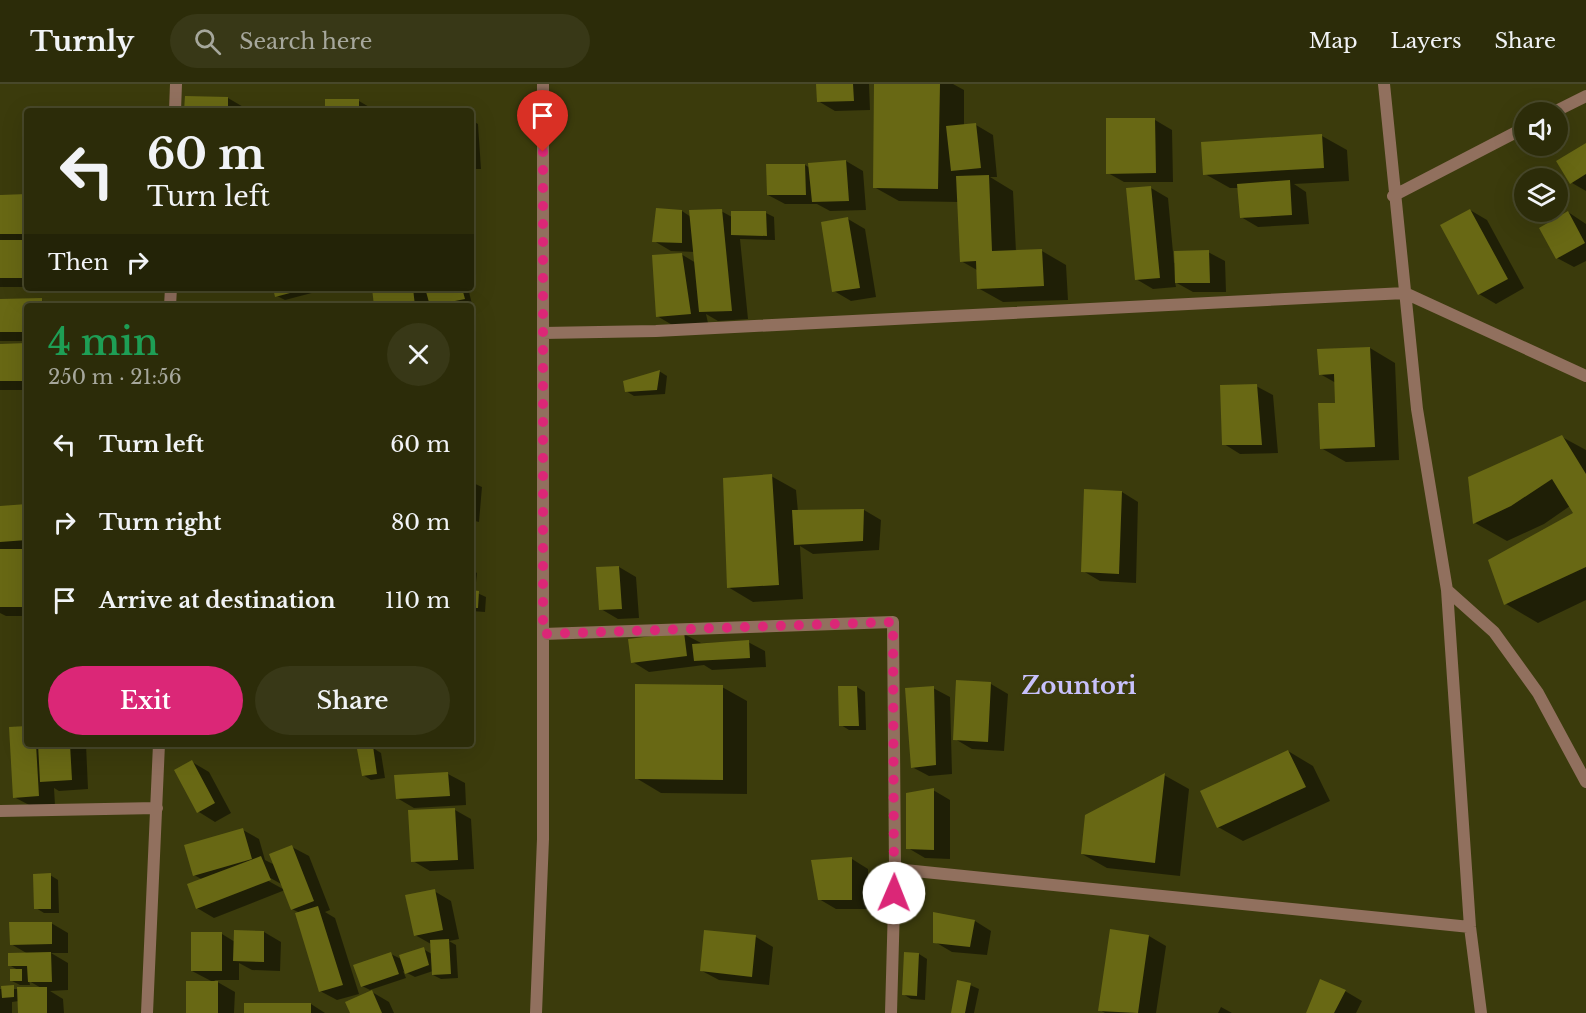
<!DOCTYPE html>
<html lang="en">
<head>
<meta charset="utf-8">
<style>
	body { margin:0; font-family:"Libre Baskerville",serif; background:#383817; color:#f1f3f6; height:100vh; display:flex; flex-direction:column; font-size:22px; white-space:nowrap }
	* { box-sizing:border-box; margin:0 }
	p { font-size:20px; color:#a6a79c }
	.icon { flex:none; width:33px; height:33px; fill:none; stroke:currentColor; stroke-width:2; stroke-linecap:round; stroke-linejoin:round }
	.map { position:relative; flex:1; overflow:hidden }
	.side { position:absolute; left:24px; top:219px; width:450px; height:444px; display:flex; flex-direction:column; background:#2c2c09; border-radius:6px; box-shadow:0 6px 24px #0002,0 0 0 2px #48482a }
	.side>* { flex:none }
	.hud { position:absolute; left:24px; top:24px; width:450px; height:183px; border-radius:6px; box-shadow:0 6px 24px #0002,0 0 0 2px #48482a; background:#2c2c09; color:#f1f3f6; overflow:hidden }
	.controls { position:absolute; left:1514px; top:18px; display:grid; gap:12px }
	.controls a { display:grid; place-items:center; width:54px; height:54px; border-radius:50%; background:#2c2c09; box-shadow:0 6px 24px #0002,0 0 0 2px #48482a; font-size:30px }
	.pin { position:absolute; display:grid; place-items:center; width:51px; height:51px; color:#fff; margin:-62px -26px; border-radius:50% 50% 50% 0; rotate:-45deg; box-shadow:0 0 6px #0007 }
	.pin .icon { rotate:45deg }
	.me { position:absolute; width:66px; margin:-33px; rotate:1deg; stroke-linejoin:round; filter:drop-shadow(0 0 4px #0008) }
	.turn { display:flex; align-items:center; gap:21px; height:126px; padding:0 24px; font-size:27px }
	.turn .icon { width:78px; height:78px; stroke-width:2.5 }
	.turn b { display:block; font-size:42px; line-height:51px }
	.then { display:flex; align-items:center; height:57px; padding:0 24px; background:#0003; gap:12px; font-size:22px }
	.round { display:grid; place-items:center; flex:none; width:63px; height:63px; border-radius:32px; background:#383817 }
	.headline { display:flex; align-items:center; justify-content:space-between; height:102px; padding:0 24px }
	h1 { font-size:36px; font-weight:600; line-height:45px; color:#1e9e55 }
	.button { display:flex; gap:12px; margin-top:auto; padding:12px 24px }
	.button a { flex:1; height:69px; border-radius:36px; background:#db2777; color:#fff; font-size:24px; font-weight:600; line-height:69px; text-align:center }
	.button a+a { background:#383817; color:#f1f3f6 }
	ul { padding:0; list-style:none }
	li { display:flex; align-items:center; gap:18px; height:78px; padding:0 24px }
	li div { flex:1 }
	li b { display:block; font-size:22px }
	li em { font-style:normal }
	header { display:flex; align-items:center; gap:36px; box-sizing:border-box; height:84px; padding:0 30px; background:#2c2c09; border-bottom:2px solid #48482a }
	header strong { font-size:28px }
	nav { display:flex; gap:33px; margin-inline-start:auto; font-size:21px }
	.search { width:420px; height:54px; background:#383817; display:flex; align-items:center; gap:15px; box-sizing:border-box; padding:0 21px; border-radius:33px; color:#a6a79c; font-size:22px }
	.map>svg:first-child { display:block }
</style>
</head>
<body>
<header>
<strong>Turnly</strong>
<div class="search"><svg class="icon" aria-label="search" viewBox="0 0 24 24"><circle cx="10" cy="10" r="6"/><path d="M15 15l6 6"/></svg>Search here</div>
<nav><a>Map</a><a>Layers</a><a>Share</a></nav>
</header>
<div class="map">
<svg width="1586" height="929" viewBox="0 0 1586 929">
	<rect width="100%" height="100%" fill="#3b3b0c"/>
	<path fill="#0007" fill-rule="evenodd" d="M818,0H869L870,26L835,27L818,17Z
		M876,0H953L964,6V42L976,41L993,51L997,93H990L1013,107L1016,168L1042,167L1066,181L1068,216L1003,218L978,204L977,186L961,177L959,118L899,117L874,103Z
		M228,14L245,24V27H186Z
		M359,17L376,27H327Z
		M471,36L478,40L481,85H471Z
		M1155,36L1172,46L1173,98H1124L1108,89Z
		M1322,52L1347,66L1349,97L1294,100L1306,108L1309,140L1258,143L1241,133L1239,104H1230L1205,90Z
		M1586,61V107L1572,99Z
		M846,77L863,87L866,126L830,127L817,120H785L768,111L805,81L810,84Z
		M1151,104L1168,114L1174,179L1208,168L1225,177L1226,208H1193L1175,198L1176,203L1153,205L1136,195Z
		M0,112H27V203H0Z
		M1470,126L1487,136L1524,204L1496,220L1479,210Z
		M682,127L691,133L721,127L732,133L766,129L774,133L775,156L740,155L748,235L718,237L706,230L708,239L674,242L657,232L681,170L696,179L695,168L671,167L654,157Z
		M1568,128L1586,140V177L1574,183L1557,174Z
		M848,135L865,145L876,213L851,217L834,207Z
		M275,204H327V205L285,216L277,212Z
		M374,204H421L428,208V204H468L472,220L463,222H375Z
		M0,216H41L52,222H27V257H0Z
		M471,243L475,245L474,286L471,285Z
		M0,261H27V306H0Z
		M1370,264L1395,279L1399,376L1346,378L1321,364L1337,320L1336,299L1320,290L1319,266Z
		M659,287L667,292L665,310L634,312L626,307Z
		M1256,302L1273,311L1278,369L1240,370L1224,360Z
		M1562,353L1586,366V516L1538,539L1506,520L1490,477L1575,429L1570,422L1544,440L1507,457L1475,439Z
		M771,392L796,406L798,428L864,426L881,436L879,466L813,470L800,462L803,515L753,518L728,503Z
		M471,398L482,403L479,438L471,436Z
		M1122,408L1138,418L1136,499L1100,497L1083,487Z
		M27,421V532H6L0,529V423Z
		M619,483L636,493L639,534L618,535L601,525Z
		M471,485L477,489L475,508L486,513L485,528L471,527Z
		M684,550L701,559L748,558L765,567L766,583L712,586L704,581L649,588L633,578Z
		M957,598L991,600L1008,610L1004,667L972,665L955,655Z
		M722,603L747,617V710L661,709L636,694Z
		M857,603L865,608L866,646H849L841,641Z
		M933,604L950,613L952,690L929,692L912,683Z
		M27,643V660H86L88,705L59,707L54,704L55,721L31,722L14,713Z
		M373,664L381,669L385,694L371,696L363,691Z
		M1288,667L1313,682L1330,717L1243,757L1218,743Z
		M192,678L209,688L231,729L215,738L199,728Z
		M448,690L465,699L466,721L414,724L397,714Z
		M1164,691L1189,705L1180,792L1107,784L1082,770Z
		M933,706L950,716V775L925,774L908,764Z
		M455,726L471,735L474,785L430,787L413,777Z
		M243,746L259,755L265,776L275,781L292,763L309,772L330,826L325,828L335,834L359,910L337,916L320,907L300,829L292,825L285,806L214,834L197,824L203,796L194,791ZM265,791L283,801V805L263,794Z
		M852,775L868,785V825H836L819,815Z
		M50,791L58,796L59,829H44L36,824Z
		M434,807L451,817L459,855L449,857L456,861L458,894L441,895L433,891V887L415,893L403,887L406,894L370,906L362,902L391,870L403,876L423,865L432,870L431,860L415,851Z
		M975,837L991,847L987,871L952,868L935,858Z
		M51,839L68,849V869H51L68,879V906L50,907L63,915L64,929H19V917L12,918V929H0V905H43L29,897L30,901H20L12,897L18,886L9,881L28,870L11,860Z
		M264,848L281,858L280,887L252,886L239,879V896H214L235,908L234,929H188L213,898L192,887L222,850L235,858Z
		M706,848L756,853L773,863L769,901L719,896L702,887Z
		M1149,852L1166,862L1156,929H1105L1100,926Z
		M919,870L927,875L925,916L911,915L903,910Z
		M970,901L979,905L974,929H952Z
		M1345,907L1362,917L1356,929H1308Z
		M372,908L389,918L394,929H352Z
		M311,920L325,929H246Z
		M1221,923L1232,929H1218Z"/>
	<path fill="#686814" d="M816,0H853L854,17L817,18Z
		M874,0H940L938,105L873,104Z
		M185,12L228,13V27H184Z
		M325,15H359V27H325Z
		M1106,34H1155L1156,89L1106,90Z
		M976,39L981,84L951,87L946,42Z
		M1322,50L1324,84L1203,91L1201,58Z
		M1586,59V90L1570,100L1556,77Z
		M846,76L849,117L812,118L808,79Z
		M766,80H805L806,111H767Z
		M989,91L992,167L1042,165L1044,202L977,205L976,177L960,178L956,92Z
		M1290,96L1292,131L1240,134L1237,100Z
		M1151,102L1160,194L1135,196L1126,104Z
		M27,110V150H0V111Z
		M656,124L682,126V159L652,158Z
		M722,125L732,227L699,228L689,126Z
		M1470,125L1508,195L1478,211L1440,141Z
		M731,127H766L767,152L731,151Z
		M1568,127L1585,159L1556,175L1539,144Z
		M848,133L860,204L832,208L821,138Z
		M0,156H27V194H0Z
		M1209,166L1210,199H1175L1174,167Z
		M682,169L691,230L656,233L652,171Z
		M273,204H305V205L275,213Z
		M372,204H413L415,222H374Z
		M425,204H462L465,215L430,222Z
		M42,214V222H27V248H0V215Z
		M27,259V297H0V260Z
		M1370,263L1375,363L1320,365L1318,319H1335L1334,290L1319,291L1317,265Z
		M660,286L657,306L625,308L623,297Z
		M1257,300L1262,361H1222L1220,301Z
		M1562,351L1586,390V483L1504,521L1488,476L1573,429L1552,395L1511,422L1473,440L1468,393Z
		M772,390L779,501L727,504L723,394Z
		M1084,405L1122,407L1119,490L1081,488Z
		M27,420V456L0,458V422Z
		M864,425L863,457L794,461L792,426Z
		M0,465H25L26,523H0Z
		M619,482L622,525L599,526L596,483Z
		M471,506L479,507L478,524H471Z
		M684,548L687,572L631,579L628,555Z
		M749,556L750,574L694,577L692,560Z
		M956,596L991,598L988,658L953,656Z
		M635,600L723,601V696L635,695Z
		M838,602H857L859,642H839Z
		M934,602L936,681L911,684L905,604Z
		M27,642V660H36L39,712L13,714L9,643Z
		M38,660H70L72,696L40,698Z
		M373,662L377,690L362,692L357,665Z
		M1288,666L1306,703L1217,744L1200,707Z
		M192,676L215,719L197,729L174,686Z
		M448,688L450,712L396,715L394,691Z
		M1165,689L1155,779L1081,770L1085,731Z
		M934,704V766L906,765V709Z
		M455,724L458,776L411,778L408,726Z
		M243,744L252,775L193,792L184,761Z
		M292,761L314,817L291,826L269,770Z
		M261,772L271,796L196,825L187,800Z
		M852,773V816H818L811,776Z
		M51,789V825H34L33,790Z
		M435,805L443,846L414,852L405,811Z
		M318,822L343,901L319,908L295,829Z
		M933,828L975,836L970,863L933,859Z
		M9,838H52V860L10,861Z
		M1110,845L1149,851L1138,929L1098,927Z
		M234,846L264,847V878L233,877Z
		M704,846L756,851L752,893L700,887Z
		M191,848H222V887H191Z
		M449,855L451,890L432,891L430,856Z
		M424,863L429,881L405,890L399,871Z
		M51,868L52,898H28L27,882H8V869Z
		M391,868L399,890L361,903L353,881Z
		M904,868L919,869L917,912L902,911Z
		M10,885H22V897H10Z
		M1320,895L1346,906L1334,929H1306Z
		M957,896L971,899L965,929H951Z
		M186,897H218V929H186Z
		M14,901V913L2,914L1,902Z
		M17,903H47V929H18Z
		M372,906L382,929H350L345,918Z
		M244,919H311V929H244Z"/>
	<g fill="none" stroke-linecap="round" stroke-linejoin="round">
		<path stroke="#91705e" stroke-width="12" d="M1384,0L1417,325L1447,506L1470,843L1481,929
			M175,27L176,0
			M1554,28L1586,12
			M1393,112L1524,44
			M170,222L171,204
			M543,249L656,247L1405,209L1586,292
			M1447,506L1494,548L1538,609L1586,698
			M543,550L893,538L895,785L891,929
			M0,727L157,724
			M895,785L1470,843
			M147,929L159,660
			M536,929L543,755V0"/>
	</g>
	<g fill="none" stroke-linecap="round" stroke-linejoin="round">
		<path stroke="#db2777" stroke-width="10" stroke-dasharray="0 18" d="M543,68V550L893,538L894,809"/>
	</g>
	<g text-anchor="middle" dominant-baseline="central" stroke-width="5" stroke-linejoin="round" paint-order="stroke">
		<g font-size="24" font-weight="bold" fill="#c8c1fb" stroke="#3b3b0c">
			<text x="1079" y="601">Zountori</text>
		</g>
	</g>
</svg>
<div class="controls">
<a><svg class="icon" aria-label="sound" viewBox="0 0 24 24"><path d="M4 9h4l5-4v14l-5-4H4zM17 9q2 3 0 6"/></svg></a>
<a><svg class="icon" aria-label="layers" viewBox="0 0 24 24"><path d="M12 4l9 5-9 5-9-5zM3 14l9 5 9-5"/></svg></a>
</div>
<div class="pin" style="left:543px;top:68px;background:#d93025"><svg class="icon" aria-label="arrive" viewBox="0 0 24 24"><path d="M6 21V4h12l-3 4 3 4H6"/></svg></div>
<svg class="me" style="left:894px;top:809px" viewBox="-20 -20 40 40"><circle r="19" fill="#fff"/><path d="M0-13L10 11 0 6-10 11z" fill="#db2777"/></svg>
<div class="hud">
<div class="turn"><svg class="icon" aria-label="left" viewBox="0 0 24 24"><path d="M17 20v-9H6M10 6l-5 5 5 5"/></svg><div><b>60 m</b>Turn left</div></div>
<div class="then">Then<svg class="icon" aria-label="right" viewBox="0 0 24 24"><path d="M7 20v-9h11M14 6l5 5-5 5"/></svg></div>
</div>
<section class="side">
<div class="headline"><div><h1>4 min</h1><p>250 m · 21:56</p></div><a class="round"><svg class="icon" aria-label="close" viewBox="0 0 24 24"><path d="M6 6l12 12M18 6L6 18"/></svg></a></div>
<ul>
<li><svg class="icon" aria-label="left" viewBox="0 0 24 24"><path d="M17 20v-9H6M10 6l-5 5 5 5"/></svg><div><b>Turn left</b></div><em>60 m</em></li>
<li><svg class="icon" aria-label="right" viewBox="0 0 24 24"><path d="M7 20v-9h11M14 6l5 5-5 5"/></svg><div><b>Turn right</b></div><em>80 m</em></li>
<li><svg class="icon" aria-label="arrive" viewBox="0 0 24 24"><path d="M6 21V4h12l-3 4 3 4H6"/></svg><div><b>Arrive at destination</b></div><em>110 m</em></li>
</ul>
<div class="button"><a>Exit</a><a>Share</a></div>
</section>
</div>
</body>
</html>
